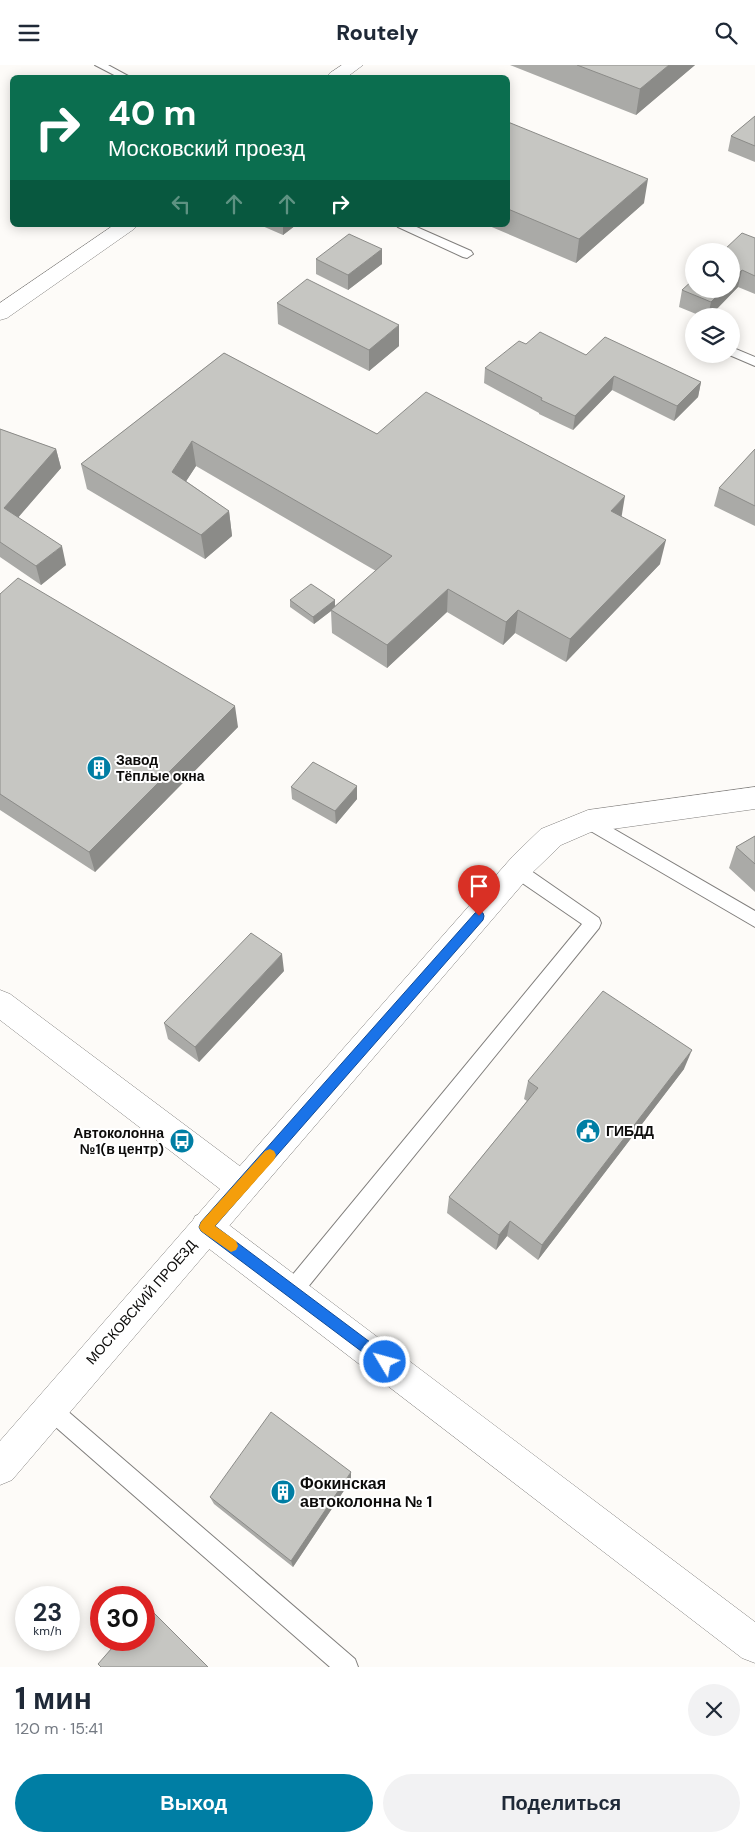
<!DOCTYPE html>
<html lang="ru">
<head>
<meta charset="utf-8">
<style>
	body { margin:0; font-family:"DM Sans",sans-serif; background:#f2f2f3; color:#1f2937; height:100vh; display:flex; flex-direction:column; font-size:19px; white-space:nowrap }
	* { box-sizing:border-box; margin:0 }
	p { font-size:16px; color:#747a83 }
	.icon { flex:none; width:28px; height:28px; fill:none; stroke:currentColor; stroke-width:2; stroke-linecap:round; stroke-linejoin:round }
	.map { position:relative; height:1602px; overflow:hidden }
	.sheet { display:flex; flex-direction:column; background:#fff; flex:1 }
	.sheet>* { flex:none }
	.hud { position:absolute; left:10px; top:10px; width:500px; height:152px; border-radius:8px; box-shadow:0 2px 12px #0003; background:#0b6e4f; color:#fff; overflow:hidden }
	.tools { position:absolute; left:685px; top:178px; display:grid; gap:10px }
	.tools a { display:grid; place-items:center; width:55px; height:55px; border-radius:50%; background:#fff; box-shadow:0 2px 12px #0003; font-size:25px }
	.speed { position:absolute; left:15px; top:1521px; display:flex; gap:10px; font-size:25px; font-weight:700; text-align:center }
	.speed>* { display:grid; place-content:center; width:65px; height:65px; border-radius:50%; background:#fff; box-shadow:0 2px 12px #0003; line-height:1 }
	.speed small { font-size:12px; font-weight:400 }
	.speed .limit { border:8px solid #d22; background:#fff; color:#111 }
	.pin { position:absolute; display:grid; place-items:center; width:42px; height:42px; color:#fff; margin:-51px -21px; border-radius:50% 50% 50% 0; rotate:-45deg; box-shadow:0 0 5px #0007 }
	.pin .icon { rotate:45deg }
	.me { position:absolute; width:55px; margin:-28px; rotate:307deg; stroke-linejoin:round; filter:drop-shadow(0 0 4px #0008) }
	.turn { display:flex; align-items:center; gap:18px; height:105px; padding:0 15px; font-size:22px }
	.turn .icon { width:65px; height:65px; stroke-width:2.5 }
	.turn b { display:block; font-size:35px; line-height:42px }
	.lanes { display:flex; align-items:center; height:48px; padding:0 15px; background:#0003; justify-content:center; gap:25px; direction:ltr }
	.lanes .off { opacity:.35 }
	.round { display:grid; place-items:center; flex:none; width:52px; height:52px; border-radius:26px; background:#f2f2f3 }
	.summary { display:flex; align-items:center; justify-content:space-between; height:85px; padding:0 15px }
	h1 { font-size:30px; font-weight:800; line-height:38px }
	.action { display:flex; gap:10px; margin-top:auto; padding:10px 15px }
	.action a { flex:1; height:58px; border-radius:30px; background:#007ea4; color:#fff; font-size:20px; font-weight:800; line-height:58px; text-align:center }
	.action a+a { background:#f2f2f3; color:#1f2937 }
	header { display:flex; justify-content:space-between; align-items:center; height:65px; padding:0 15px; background:#fff; font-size:22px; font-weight:800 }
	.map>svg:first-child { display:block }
</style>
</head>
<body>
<header><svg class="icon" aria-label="menu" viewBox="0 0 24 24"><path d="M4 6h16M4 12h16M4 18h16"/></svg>Routely<svg class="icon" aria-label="search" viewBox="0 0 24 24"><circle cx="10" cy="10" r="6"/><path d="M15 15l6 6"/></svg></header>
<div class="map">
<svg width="755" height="1602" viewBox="0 0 755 1602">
	<rect width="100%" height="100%" fill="#fdfbf8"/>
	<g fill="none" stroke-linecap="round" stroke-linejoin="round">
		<defs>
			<path id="lane" d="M95,0H108L130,12H118Z
				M396,160H412L471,186L473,189L467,193L463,192L398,162Z
				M731,282L755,292V301L727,289H731Z
				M588,749L755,846V862L582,761L580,756L582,751Z
				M518,799L524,801L599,853L601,858L599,863L299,1233L292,1236L285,1233L282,1226L285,1219L582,859L512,811L510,806L512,801Z
				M50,1334L57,1337L355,1594L358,1602H330L43,1351L40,1344L43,1337Z"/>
			<path id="street" d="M755,722V744L591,767L561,780L533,807L253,1133L242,1137L231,1133L226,1122L231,1111L513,791L541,764L588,745Z
				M206,1147L217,1151L755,1557V1598L742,1593L195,1173L190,1162L195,1151Z"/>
			<path id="secondary" d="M342,0H363L347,12H327L330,8Z
				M114,160H137L134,164L7,253L0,255V238Z
				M0,925L10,929L253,1111L258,1122L253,1133L12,1415L0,1420V1376L220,1124L0,955Z"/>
		</defs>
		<use href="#lane" stroke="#817f7d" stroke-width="2"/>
		<use href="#street" stroke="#817f7d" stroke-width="1"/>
		<use href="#secondary" stroke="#817f7d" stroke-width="1"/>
		<use href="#lane" fill="#fff" fill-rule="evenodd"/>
		<use href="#street" fill="#fff" fill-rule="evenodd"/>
		<use href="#secondary" fill="#fff" fill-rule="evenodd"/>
	</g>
	<path fill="#aaaaa7" d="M510,0H695L636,50Z
		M755,51V97L728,86L731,71Z
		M508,57L644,138L576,198L487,160H508Z
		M260,160H296L283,170Z
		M755,173V229L738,222L710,251H701L679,242L682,225Z
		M382,184V199L348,225L316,209V194Z
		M277,238L399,281L369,306L278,259Z
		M526,279L586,290L701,317L698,332L674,356L612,325L573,365L539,349V348L484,318L485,303Z
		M224,288L377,369L621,452L660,499L566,597L515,568L503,580L447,547L387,603L332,568L331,546L314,559L290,542V535H335V541L376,506L196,401L186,416L229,446L232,471L205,494L87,424L81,399Z
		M0,364L56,384L61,403L18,452L66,500L41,520L0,492Z
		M755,384V461L714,441L719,423Z
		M0,529L238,662L95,807L0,745Z
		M357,721V734L336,759L292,734L291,722Z
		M755,771V827L729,803L736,782Z
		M284,906L199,997L168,974L164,958Z
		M684,1004L538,1195L507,1171L496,1185L447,1148L449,1132L527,1036L524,1034L528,1016Z
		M351,1415L293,1502L214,1439L210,1432Z"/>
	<path fill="#8b8b88" d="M669,0H695L636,50L640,24Z
		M648,114L644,138L576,198L579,174Z
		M283,160H296L283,170Z
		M382,184V199L348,225V210Z
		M742,205L738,222L710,251H708L711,237L724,224H731V216Z
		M399,260V281L369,306V285Z
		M614,311L612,325L573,365L575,351Z
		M701,317L698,332L674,356L677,341Z
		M192,376L196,401L176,432L172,407Z
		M56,384L61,403L10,462L4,443Z
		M625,431L621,455L611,446Z
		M229,446L232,471L205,494L201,470Z
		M666,475L660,499L566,597L570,574Z
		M62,481L66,500L41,520L36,501Z
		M448,524L447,547L387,603V580Z
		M335,535V543L331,545V546L314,559L313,552Z
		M518,545L515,568L503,580L506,557Z
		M235,641L238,662L95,807L89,787Z
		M357,721V734L336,759L335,746Z
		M282,889L284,906L199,997L195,982Z
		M692,985L684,1004L538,1195L542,1180Z
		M510,1156L507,1171L496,1185L499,1170Z
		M351,1407V1415L293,1502L291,1496Z"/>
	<path fill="#c6c6c2" stroke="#8b8b88" d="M577,0H669L640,24Z
		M755,51V81L731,71Z
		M508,57L648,114L579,174L508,144Z
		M742,168L755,173V211L742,205L731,216V186H723Z
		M349,169L382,184L348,210L316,194Z
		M307,214L399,260L369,285L277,238Z
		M694,214V224H724L711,237L682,225Z
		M540,267L586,290L605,272L701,317L677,341L614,311L575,351L541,335L542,333L485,303L519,276L526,279Z
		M224,288L377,369L426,327L625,431L611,446L666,475L570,574L518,545L506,557L448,524L387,580L331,545L392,491L192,376L172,407L229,446L201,470L81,399Z
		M0,364L56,384L4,443L62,481L36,501L0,477Z
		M755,384V441L719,423Z
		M18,513L235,641L89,787L0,729V529Z
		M311,519L335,535L313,552L290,535Z
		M313,697L357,721L335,746L291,722Z
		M755,771V799L736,782Z
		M251,868L282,889L195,982L164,958Z
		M603,926L692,985L542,1180L510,1156L499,1170L449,1132L538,1023L528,1016Z
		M271,1347L351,1407L291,1496L210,1432Z
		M134,1529L138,1532H131Z
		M144,1538L208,1602H101L98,1599L119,1575H144Z"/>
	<path fill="#1a73e8" stroke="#114b97" d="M479,846L483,848L484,851L483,855L215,1161L390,1292L392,1297L390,1302L385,1304L201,1166L199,1162L201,1157L475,848Z"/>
	<path fill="#f59e0b" d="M270,1084L274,1086L276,1090L274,1095L215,1161L236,1176L238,1181L236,1185L231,1187L201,1166L199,1162L201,1157L265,1086Z"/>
	<defs>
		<symbol id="building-disc" viewBox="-11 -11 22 22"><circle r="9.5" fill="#007ea4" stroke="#fff"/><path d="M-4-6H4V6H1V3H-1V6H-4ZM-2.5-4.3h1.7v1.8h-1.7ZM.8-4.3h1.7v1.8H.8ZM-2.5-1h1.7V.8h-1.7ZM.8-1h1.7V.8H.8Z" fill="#fff"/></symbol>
		<symbol id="civic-disc" viewBox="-11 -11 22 22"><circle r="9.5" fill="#007ea4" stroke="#fff"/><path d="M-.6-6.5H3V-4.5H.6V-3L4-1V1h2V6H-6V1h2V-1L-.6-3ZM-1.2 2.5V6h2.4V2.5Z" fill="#fff"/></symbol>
		<symbol id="bus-disc" viewBox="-11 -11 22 22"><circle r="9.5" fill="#007ea4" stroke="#fff"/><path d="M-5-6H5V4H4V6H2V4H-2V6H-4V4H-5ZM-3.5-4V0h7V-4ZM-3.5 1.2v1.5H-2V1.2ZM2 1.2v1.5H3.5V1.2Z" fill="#fff"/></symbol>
	</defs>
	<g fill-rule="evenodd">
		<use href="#building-disc" x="85" y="689" width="28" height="28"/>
		<use href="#civic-disc" x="574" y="1052" width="28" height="28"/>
		<use href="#bus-disc" x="168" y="1062" width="28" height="28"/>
		<use href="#building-disc" x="269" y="1413" width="28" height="28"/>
	</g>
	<g text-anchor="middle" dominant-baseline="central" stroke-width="4" stroke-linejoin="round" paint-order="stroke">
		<g font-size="14" font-weight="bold" fill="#0c0b0a" stroke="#fff" text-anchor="start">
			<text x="116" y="695">Завод<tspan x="116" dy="16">Тёплые окна</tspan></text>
			<text x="606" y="1066">ГИБДД</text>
			<text x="164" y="1068" text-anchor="end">Автоколонна<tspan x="164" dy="16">№1(в центр)</tspan></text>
		</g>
		<g font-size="14" fill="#0c0b0a" stroke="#fff">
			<text transform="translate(141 1237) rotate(-49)">МОСКОВСКИЙ ПРОЕЗД</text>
		</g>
		<g font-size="16" font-weight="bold" fill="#0c0b0a" stroke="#fff" text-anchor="start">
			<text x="300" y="1418">Фокинская<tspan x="300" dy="18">автоколонна № 1</tspan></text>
		</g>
	</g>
</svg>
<div class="tools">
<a><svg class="icon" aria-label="search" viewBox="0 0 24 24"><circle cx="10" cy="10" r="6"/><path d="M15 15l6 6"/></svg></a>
<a><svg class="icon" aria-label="layers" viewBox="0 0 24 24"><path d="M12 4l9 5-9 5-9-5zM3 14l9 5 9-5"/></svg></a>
</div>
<div class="speed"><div>23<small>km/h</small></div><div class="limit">30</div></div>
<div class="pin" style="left:479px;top:851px;background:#d93025"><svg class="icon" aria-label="arrive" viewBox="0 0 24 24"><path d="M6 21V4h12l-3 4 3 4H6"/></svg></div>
<svg class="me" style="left:385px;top:1297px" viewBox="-20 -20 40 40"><circle r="17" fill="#1a73e8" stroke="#fff" stroke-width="3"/><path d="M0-11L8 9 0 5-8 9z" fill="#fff"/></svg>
<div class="hud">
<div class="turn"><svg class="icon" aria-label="right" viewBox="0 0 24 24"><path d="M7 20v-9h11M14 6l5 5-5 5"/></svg><div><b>40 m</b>Московский проезд</div></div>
<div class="lanes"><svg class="icon off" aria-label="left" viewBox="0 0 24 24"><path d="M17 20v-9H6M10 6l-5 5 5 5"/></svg><svg class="icon off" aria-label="ahead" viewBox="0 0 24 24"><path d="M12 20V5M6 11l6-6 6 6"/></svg><svg class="icon off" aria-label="ahead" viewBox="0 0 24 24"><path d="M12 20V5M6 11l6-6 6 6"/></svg><svg class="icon" aria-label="right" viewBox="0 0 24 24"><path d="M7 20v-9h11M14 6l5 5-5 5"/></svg></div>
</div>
</div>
<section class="sheet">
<div class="summary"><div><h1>1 мин</h1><p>120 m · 15:41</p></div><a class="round"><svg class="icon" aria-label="close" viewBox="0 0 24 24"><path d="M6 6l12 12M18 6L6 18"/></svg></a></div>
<div class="action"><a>Выход</a><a>Поделиться</a></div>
</section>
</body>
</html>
